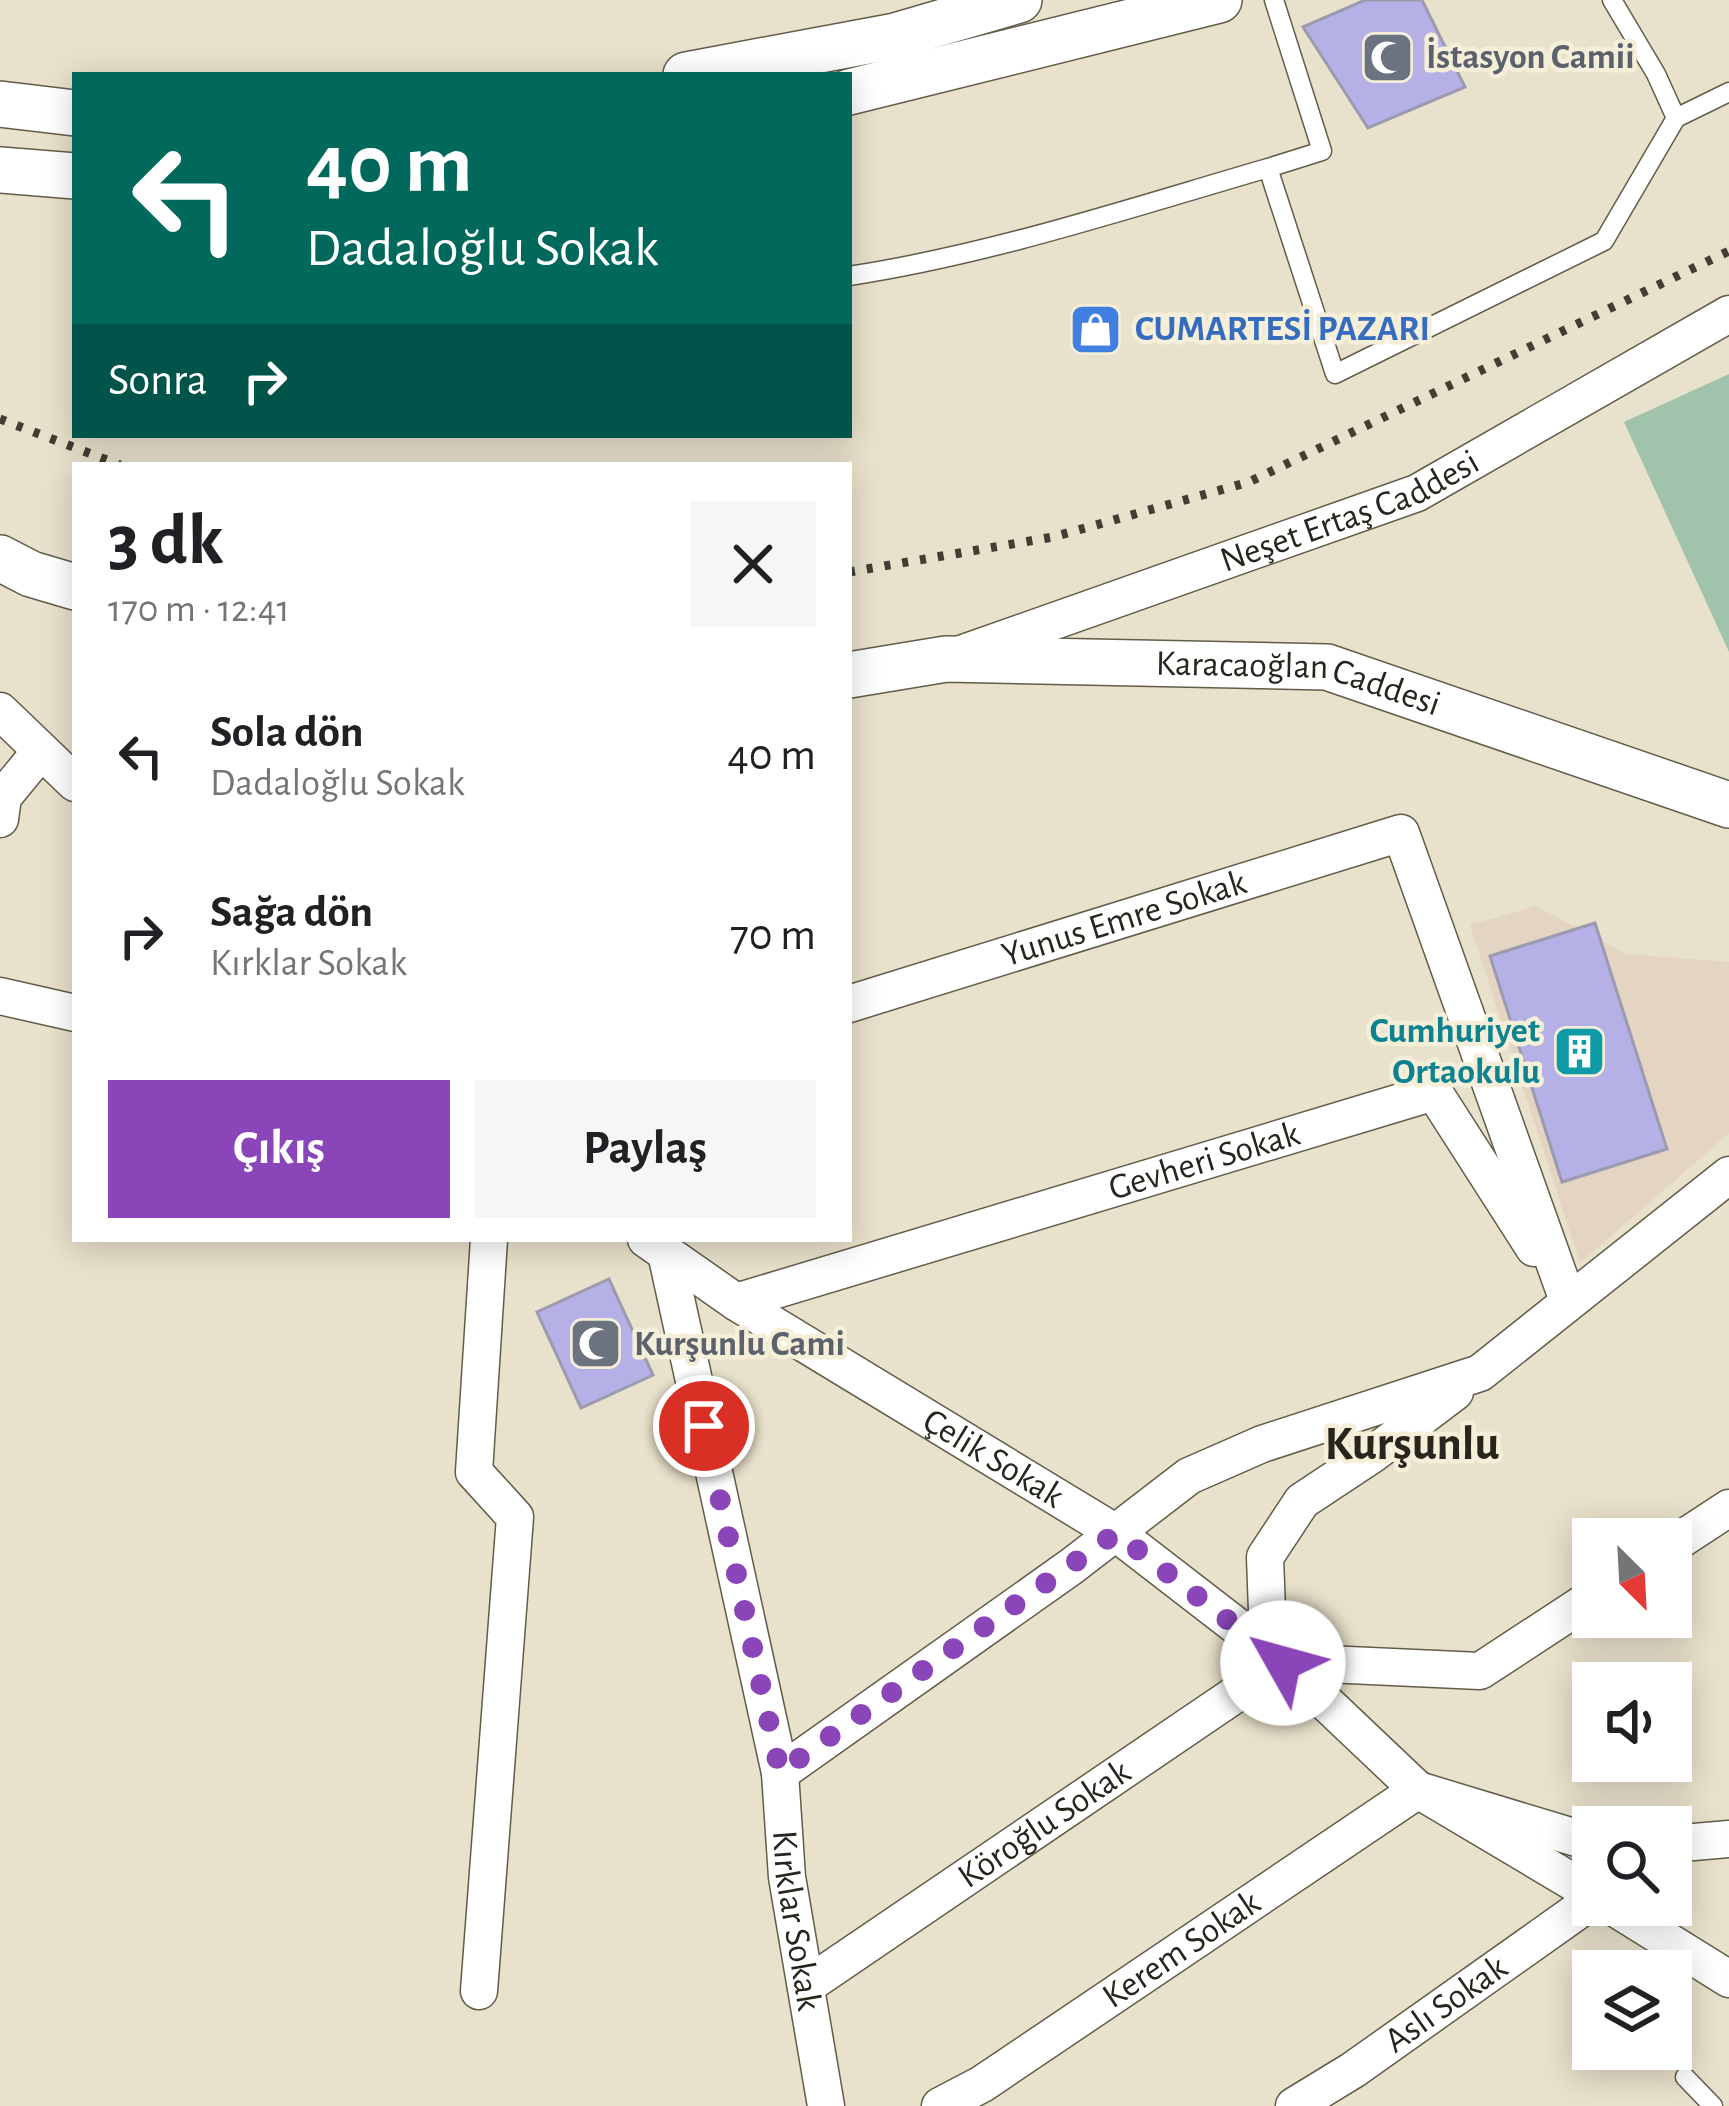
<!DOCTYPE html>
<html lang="tr">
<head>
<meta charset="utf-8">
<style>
	body { margin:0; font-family:"Alegreya Sans",sans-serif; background:#f6f6f6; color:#202124; height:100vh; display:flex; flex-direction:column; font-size:45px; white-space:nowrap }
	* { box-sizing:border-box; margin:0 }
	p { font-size:39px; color:#757577 }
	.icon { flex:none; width:66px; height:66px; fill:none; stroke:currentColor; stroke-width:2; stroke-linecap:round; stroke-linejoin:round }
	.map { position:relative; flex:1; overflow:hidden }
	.side { position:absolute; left:72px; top:462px; width:780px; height:780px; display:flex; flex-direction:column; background:#fff; border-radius:0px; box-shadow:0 6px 30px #0003 }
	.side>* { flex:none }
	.banner { position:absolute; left:72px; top:72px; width:780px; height:366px; border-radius:0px; box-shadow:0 6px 30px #0003; background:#00695c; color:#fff; overflow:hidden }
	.needle { width:78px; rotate:156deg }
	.controls { position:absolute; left:1572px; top:1518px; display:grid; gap:24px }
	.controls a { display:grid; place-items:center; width:120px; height:120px; border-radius:0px; background:#fff; box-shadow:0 6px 30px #0003; font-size:60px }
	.pin { position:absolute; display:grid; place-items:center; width:102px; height:102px; color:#fff; margin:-51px; border:6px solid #fff; border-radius:50%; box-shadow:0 3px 12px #0007 }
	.me { position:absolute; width:132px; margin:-66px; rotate:308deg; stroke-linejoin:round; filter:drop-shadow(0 0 9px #0008) }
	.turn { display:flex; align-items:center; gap:42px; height:252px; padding:0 36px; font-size:54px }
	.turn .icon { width:156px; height:156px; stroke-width:2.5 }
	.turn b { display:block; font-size:84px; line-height:102px }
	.then { display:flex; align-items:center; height:114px; padding:0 36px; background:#0003; gap:24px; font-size:45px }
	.round { display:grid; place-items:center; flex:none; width:126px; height:126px; border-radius:0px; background:#f6f6f6 }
	.summary { display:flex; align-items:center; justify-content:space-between; height:204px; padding:0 36px }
	h1 { font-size:72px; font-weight:700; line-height:90px }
	.cta { display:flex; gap:24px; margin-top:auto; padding:24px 36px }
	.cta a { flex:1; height:138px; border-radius:0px; background:#8a45b9; color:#fff; font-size:48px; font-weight:700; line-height:138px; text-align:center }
	.cta a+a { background:#f6f6f6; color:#202124 }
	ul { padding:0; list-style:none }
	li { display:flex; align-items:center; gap:36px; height:180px; padding:0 36px }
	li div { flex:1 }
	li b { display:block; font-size:45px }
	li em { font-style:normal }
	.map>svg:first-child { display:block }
</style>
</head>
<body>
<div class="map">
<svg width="1729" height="2106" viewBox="0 0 1729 2106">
	<rect width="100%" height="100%" fill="#e8e1cb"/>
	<path fill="#e4d4c2" d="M1536,906L1626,954L1729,962V1133L1580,1263L1470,925Z"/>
	<path fill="#a1c3ab" d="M1729,374V652L1624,422Z"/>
	<path fill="#b5b0e5" stroke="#9c9aae" stroke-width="3" d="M1365,0H1422L1465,87L1368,128L1303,27Z
		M1595,923L1667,1149L1562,1182L1490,956Z
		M609,1279L653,1375L581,1408L537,1312Z"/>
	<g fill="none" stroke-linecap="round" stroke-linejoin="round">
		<defs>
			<path id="service" d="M1274,0L1322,151L1268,168L1335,374L1604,241L1676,118L1729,92
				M1612,0L1656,74L1676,118
				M849,276C992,254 1130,208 1268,168
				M1685,2077L1713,2106"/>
			<g id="minor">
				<path id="s1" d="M961,654L1417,493L1729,314"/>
				<path d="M0,711L75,783"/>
				<path d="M0,819L3,797L40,752"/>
				<path d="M0,996L75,1013"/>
				<path id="s2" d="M849,1004L1401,833L1568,1301"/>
				<path id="s3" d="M646,1239L736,1302L1116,1533L1283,1662L1418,1790L1593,1894"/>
				<path id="s4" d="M664,1244L780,1773L787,1877L826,2106"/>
				<path id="s5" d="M736,1302L1434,1092L1534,1248"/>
				<path d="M1671,1546L1729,1508"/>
				<path d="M1283,1662L1267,1611L1265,1557L1302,1501L1373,1454L1455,1392"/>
				<path d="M1283,1662L1480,1671L1593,1597"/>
				<path d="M780,1773L1072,1566L1189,1476L1262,1444L1480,1373L1729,1175"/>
				<path d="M1671,1844L1729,1839"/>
				<path d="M1610,1905L1729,1979"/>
				<path id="s6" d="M806,1986L1283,1662"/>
				<path d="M479,1991L515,1517L474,1472L489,1239"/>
				<path id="s7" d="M940,2106L982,2084L1418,1790L1593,1843"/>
				<path id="s8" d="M1294,2106L1353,2070L1593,1900"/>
			</g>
			<g id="tertiary">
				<path d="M686,75L895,36L1019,0"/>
				<path d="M849,92L1219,0"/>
				<path d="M0,104L75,113"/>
				<path d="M0,170L75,176"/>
				<path d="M0,558L31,574L75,587"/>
				<path id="s9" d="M849,675L946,659L1327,667L1729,805"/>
			</g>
		</defs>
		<use href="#service" stroke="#625c49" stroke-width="21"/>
		<use href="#minor" stroke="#625c49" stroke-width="39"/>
		<use href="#tertiary" stroke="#625c49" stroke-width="48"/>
		<use href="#service" stroke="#fff" stroke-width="18"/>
		<use href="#minor" stroke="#fff" stroke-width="36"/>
		<use href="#tertiary" stroke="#fff" stroke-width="45"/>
		<path stroke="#423e34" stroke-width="9" stroke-dasharray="6 12" stroke-linecap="butt" d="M0,419L120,465
			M849,572L1053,537L1249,482L1729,251"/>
	</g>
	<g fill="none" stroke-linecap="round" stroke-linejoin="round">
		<path stroke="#8a45b9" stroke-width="21" stroke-dasharray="0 37.8" d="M704,1426L780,1772L1116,1533L1283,1663"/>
	</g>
	<defs>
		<symbol id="mosque-square" viewBox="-11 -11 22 22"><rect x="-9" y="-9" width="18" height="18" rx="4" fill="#6b7280" stroke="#f5eed8"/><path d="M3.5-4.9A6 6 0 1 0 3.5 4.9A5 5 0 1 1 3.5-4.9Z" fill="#fff"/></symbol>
		<symbol id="shop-square" viewBox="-11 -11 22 22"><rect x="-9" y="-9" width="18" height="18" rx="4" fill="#3f7fe0" stroke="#f5eed8"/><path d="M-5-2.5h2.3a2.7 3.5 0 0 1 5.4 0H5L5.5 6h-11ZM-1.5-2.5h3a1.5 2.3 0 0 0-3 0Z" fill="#fff"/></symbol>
		<symbol id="building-square" viewBox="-11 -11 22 22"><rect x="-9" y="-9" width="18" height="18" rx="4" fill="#0f9aa8" stroke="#f5eed8"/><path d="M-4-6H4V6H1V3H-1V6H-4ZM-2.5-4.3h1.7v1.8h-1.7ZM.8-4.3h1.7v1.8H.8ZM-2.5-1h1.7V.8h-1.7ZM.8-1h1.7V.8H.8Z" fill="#fff"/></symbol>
	</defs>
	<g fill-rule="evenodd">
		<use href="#mosque-square" x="1358" y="28" width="59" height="59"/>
		<use href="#shop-square" x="1066" y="300" width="59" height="59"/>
		<use href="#building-square" x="1550" y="1022" width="59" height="59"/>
		<use href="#mosque-square" x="566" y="1314" width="59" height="59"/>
	</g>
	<g text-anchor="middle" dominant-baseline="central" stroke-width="9" stroke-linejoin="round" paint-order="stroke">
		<g font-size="36" font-weight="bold" fill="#5b616d" stroke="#f5eed8" text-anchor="start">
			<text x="1426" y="57">İstasyon Camii</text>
			<text x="634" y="1344">Kurşunlu Cami</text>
		</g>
		<g font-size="36" font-weight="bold" fill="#366cbe" stroke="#f5eed8" text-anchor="start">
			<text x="1135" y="329">CUMARTESİ PAZARI</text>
		</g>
		<g font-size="36" fill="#28251d" stroke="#f5eed8">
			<text stroke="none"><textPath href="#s1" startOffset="414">Neşet Ertaş Caddesi</textPath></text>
			<text stroke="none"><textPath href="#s9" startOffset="453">Karacaoğlan Caddesi</textPath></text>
			<text stroke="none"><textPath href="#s2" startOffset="288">Yunus Emre Sokak</textPath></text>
			<text stroke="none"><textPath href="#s5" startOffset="489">Gevheri Sokak</textPath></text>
			<text stroke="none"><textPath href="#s3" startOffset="411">Çelik Sokak</textPath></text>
			<text stroke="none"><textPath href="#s6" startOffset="288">Köroğlu Sokak</textPath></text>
			<text stroke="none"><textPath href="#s4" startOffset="690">Kırklar Sokak</textPath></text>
			<text stroke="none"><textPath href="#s7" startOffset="288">Kerem Sokak</textPath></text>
			<text stroke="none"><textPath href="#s8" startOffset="183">Aslı Sokak</textPath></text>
		</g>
		<g font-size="36" font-weight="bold" fill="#0d838f" stroke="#f5eed8" text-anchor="end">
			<text x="1540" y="1031">Cumhuriyet<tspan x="1540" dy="41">Ortaokulu</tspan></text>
		</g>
		<g font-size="48" font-weight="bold" fill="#28251d" stroke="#f5eed8">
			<text x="1412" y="1445">Kurşunlu</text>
		</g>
	</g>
</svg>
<div class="controls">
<a><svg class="needle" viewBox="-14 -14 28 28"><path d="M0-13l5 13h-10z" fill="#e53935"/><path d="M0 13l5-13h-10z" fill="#757577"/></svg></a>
<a><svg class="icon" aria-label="sound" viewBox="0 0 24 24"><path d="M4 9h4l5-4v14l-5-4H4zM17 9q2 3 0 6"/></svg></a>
<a><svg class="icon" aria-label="search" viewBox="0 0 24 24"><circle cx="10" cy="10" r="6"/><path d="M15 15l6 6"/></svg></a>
<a><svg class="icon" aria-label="layers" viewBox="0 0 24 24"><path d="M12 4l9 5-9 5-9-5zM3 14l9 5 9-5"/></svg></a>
</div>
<div class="pin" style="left:704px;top:1426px;background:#d93025"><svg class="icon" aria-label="arrive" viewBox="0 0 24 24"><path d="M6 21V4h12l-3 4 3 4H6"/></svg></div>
<svg class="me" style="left:1283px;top:1663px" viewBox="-20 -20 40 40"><circle r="19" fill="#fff"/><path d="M0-13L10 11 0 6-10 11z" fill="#8a45b9"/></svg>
<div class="banner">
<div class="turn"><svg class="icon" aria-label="left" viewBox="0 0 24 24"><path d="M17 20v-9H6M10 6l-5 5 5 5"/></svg><div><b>40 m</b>Dadaloğlu Sokak</div></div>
<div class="then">Sonra<svg class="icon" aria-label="right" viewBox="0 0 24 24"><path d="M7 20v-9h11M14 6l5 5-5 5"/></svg></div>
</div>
<section class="side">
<div class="summary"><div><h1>3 dk</h1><p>170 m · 12:41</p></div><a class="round"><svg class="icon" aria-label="close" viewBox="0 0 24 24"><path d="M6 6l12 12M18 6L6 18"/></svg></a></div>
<ul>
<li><svg class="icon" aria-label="left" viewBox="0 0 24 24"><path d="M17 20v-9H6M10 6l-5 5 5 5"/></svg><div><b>Sola dön</b><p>Dadaloğlu Sokak</p></div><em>40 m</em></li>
<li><svg class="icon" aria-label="right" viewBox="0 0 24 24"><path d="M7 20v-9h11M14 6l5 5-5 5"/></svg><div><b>Sağa dön</b><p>Kırklar Sokak</p></div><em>70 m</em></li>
</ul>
<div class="cta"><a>Çıkış</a><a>Paylaş</a></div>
</section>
</div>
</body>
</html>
